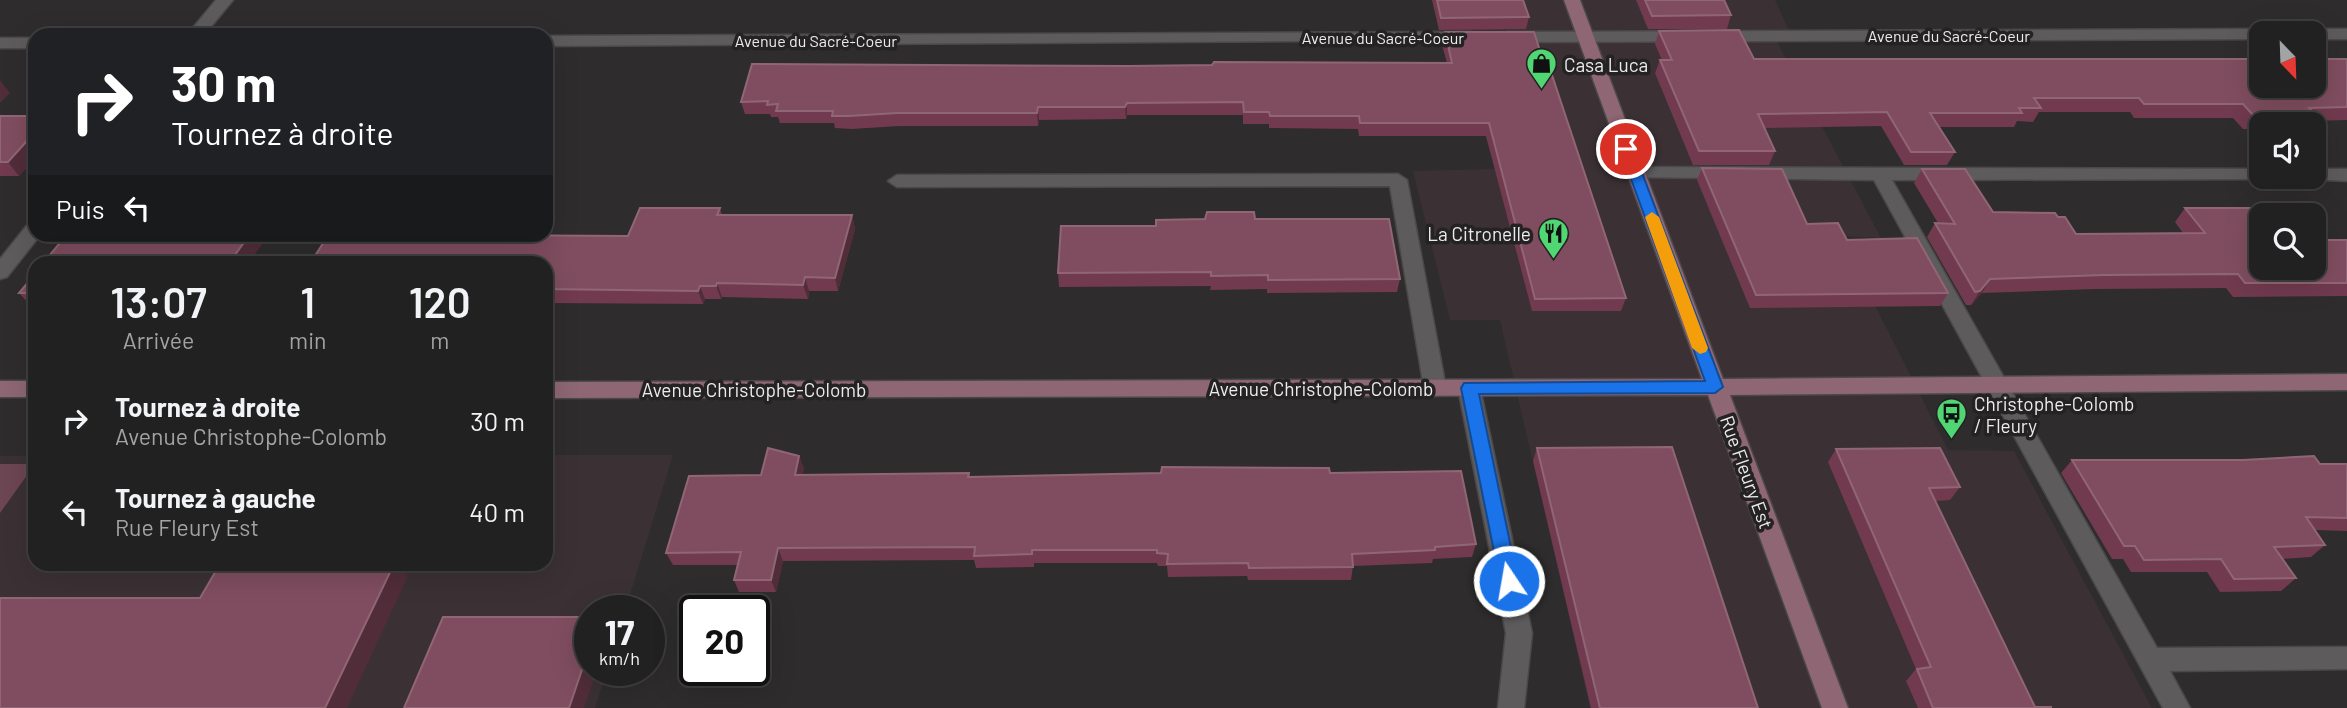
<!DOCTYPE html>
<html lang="fr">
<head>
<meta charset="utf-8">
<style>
	body { margin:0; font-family:Barlow,sans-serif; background:#2a292a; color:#f1f3f6; height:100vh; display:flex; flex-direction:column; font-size:26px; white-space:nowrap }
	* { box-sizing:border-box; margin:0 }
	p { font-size:23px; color:#a2a3a5 }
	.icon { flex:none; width:38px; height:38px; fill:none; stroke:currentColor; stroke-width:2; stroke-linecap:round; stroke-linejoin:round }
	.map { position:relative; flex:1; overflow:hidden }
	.sheet { position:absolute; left:28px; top:256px; width:525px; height:315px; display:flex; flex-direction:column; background:#222121; border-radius:21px; box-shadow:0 7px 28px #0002,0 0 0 2px #3f3e3f }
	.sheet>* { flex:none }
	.banner { position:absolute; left:28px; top:28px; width:525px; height:214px; border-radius:21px; box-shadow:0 7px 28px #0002,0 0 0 2px #3f3e3f; background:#202124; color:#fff; overflow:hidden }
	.needle { width:46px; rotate:157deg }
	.tools { position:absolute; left:2249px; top:21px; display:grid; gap:14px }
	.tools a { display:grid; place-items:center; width:77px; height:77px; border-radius:14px; background:#222121; box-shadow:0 7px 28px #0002,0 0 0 2px #3f3e3f; font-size:35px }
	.speed { position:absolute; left:574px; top:595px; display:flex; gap:14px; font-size:35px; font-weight:700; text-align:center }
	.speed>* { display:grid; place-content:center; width:91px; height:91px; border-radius:50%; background:#222121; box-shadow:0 7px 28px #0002,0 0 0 2px #3f3e3f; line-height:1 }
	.speed small { font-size:18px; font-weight:400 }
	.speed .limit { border:4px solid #111; border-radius:10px; background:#fff; color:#111 }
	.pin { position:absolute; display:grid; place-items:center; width:60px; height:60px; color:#fff; margin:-30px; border:4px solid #fff; border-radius:50%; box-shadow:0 2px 7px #0007 }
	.me { position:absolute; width:77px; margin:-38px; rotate:348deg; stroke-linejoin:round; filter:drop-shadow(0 0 5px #0008) }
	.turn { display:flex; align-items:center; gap:24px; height:147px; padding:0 28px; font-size:32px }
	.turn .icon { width:91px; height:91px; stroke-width:2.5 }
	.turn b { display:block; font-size:49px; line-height:60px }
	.then { display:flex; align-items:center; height:66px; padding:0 28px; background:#0003; gap:14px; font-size:26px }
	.eta { display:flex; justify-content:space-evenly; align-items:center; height:119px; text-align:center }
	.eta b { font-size:42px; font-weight:600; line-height:49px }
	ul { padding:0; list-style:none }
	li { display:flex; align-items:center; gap:21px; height:91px; padding:0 28px }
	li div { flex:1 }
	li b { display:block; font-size:26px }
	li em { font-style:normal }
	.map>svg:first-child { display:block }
</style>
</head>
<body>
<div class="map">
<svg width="2347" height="708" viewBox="0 0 2347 708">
	<rect width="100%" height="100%" fill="#2e2c2c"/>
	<path fill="#3b3134" d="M1446,0H1775L1793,39L1775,38L1881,238L1840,236L1948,450L2014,451L2152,708H1590L1500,320H1450L1413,171L1495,169Z
		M546,455H673L625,611H590V670H607L595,708H0V456H35V564H546Z"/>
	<path fill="#6c4652" d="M0,464H35L0,513Z"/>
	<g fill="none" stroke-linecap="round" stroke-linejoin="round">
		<defs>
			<path id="lane" d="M1635,167L2261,169V177H2269L2268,179L1892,180L2157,648L2347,647V669L2170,671L2190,708H2163L1874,180L1629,177L1626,173Z
				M2314,169H2347V181L2307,179L2306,177H2314Z
				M1398,174L1407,180L1446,388L1443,394L1435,396L1427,394L1424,388L1390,186L897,187L888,181L897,175Z
				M1469,380L1477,382L1480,388L1532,633L1524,708H1498L1506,633L1458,388L1461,382Z"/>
			<path id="street" d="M216,0H233L204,35H187Z
				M2261,29L2269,33H2261V39L1507,42L1499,37L1507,32Z
				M2314,29H2347V39H2314V33H2306Z
				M1471,32L1479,37L1477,40L546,46V36Z
				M0,38H35V48H0Z
				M35,222V234H41L7,277L0,279V259L28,224Z"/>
			<path id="secondary" d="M1564,0H1580L1723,379L2347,374V390L1730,395L1848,708H1822L1708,395L546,398V382L1702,379Z
				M0,381H35V397H0Z"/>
		</defs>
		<use href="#lane" stroke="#4a4849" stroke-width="3"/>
		<use href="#street" stroke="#4a4849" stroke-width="3"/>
		<use href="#secondary" stroke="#4a4849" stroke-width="3"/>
		<use href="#lane" fill="#5e5b5c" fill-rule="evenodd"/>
		<use href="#street" fill="#5e5b5c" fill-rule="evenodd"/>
		<use href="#secondary" fill="#8e6674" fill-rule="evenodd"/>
	</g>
	<path fill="#713a4e" d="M1432,0H1523L1529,17L1526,29L1439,30Z
		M1636,0H1724L1731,15L1727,29H1648Z
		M1659,31L1754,59H2347V120L2310,121L2308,124H2261V129H2243L2233,118H2134L2130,112H2039L2033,122L2017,121L2014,127H1939L1955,152L1947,165H1904L1881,126L1764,128L1775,151L1769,165H1693L1655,73L1660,60H1662L1655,44Z
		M1445,32L1626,298L1621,311H1532L1486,136H1359L1358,129L1269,128V124H1243V115H1127L1126,119L1039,120L1038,126H899L852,129L835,128L834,123H780L778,117H771L770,114H745L741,102L1128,66L1447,63L1442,45Z
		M0,116H35V158L19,176H0Z
		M1702,168L1807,224L1847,240L1948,293L1940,306L1750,308L1697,180Z
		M1922,169L1993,212L2058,217L2076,234L2183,233L2175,222L2185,208L2261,268L2347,240V296L2233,297L2226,288L2094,289L1982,293L1971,305H1966L1927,237L1935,223H1938L1914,183Z
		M720,208L722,215H852L855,229L838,291H809L808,299L722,297L721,299H705L703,304L546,303V262L533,236H628Z
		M1255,219L1400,279L1397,292L1267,293V289L1210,290L1211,286L1059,287L1058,273L1156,226Z
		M35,274V307H32L19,293Z
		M1537,448L1758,708H1591L1533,461Z
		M1836,449L1960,487L1950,500L1935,501L2035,707L2051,708H1918L1906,681L1916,669L1828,462Z
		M799,456L804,469L802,475L969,473L970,477L1330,473L1476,544L1472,557L1433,559L1432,563L1353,566L1351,580H1248L1247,576L1168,577L1167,566H1158L1157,563H1034V567L976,568L974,560L783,561L776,592H739L734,580L737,565H673L666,553L761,475Z
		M2072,460L2347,464V531L2315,530L2325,545L2311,557L2282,559L2296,578L2281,591L2220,592L2207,572H2131L2123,559H2112L2061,473Z"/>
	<path fill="#512d39" d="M0,80L10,93L0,103Z
		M1127,103V115L1126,119L1125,107Z
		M1038,107L1039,120L1038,126L1037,113Z
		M35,132V158L19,176L8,162Z
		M852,215L855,229L838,291L835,278Z
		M250,234H258L264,242L249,262H230Z
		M805,277L809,291L808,299L803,285Z
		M1990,279L1982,293L1971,305L1980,291Z
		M717,283L722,297L721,299L716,286Z
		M700,286L705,299L703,304L698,291Z
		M799,456L804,469L799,488L795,475Z
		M778,548L783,561L776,592L771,580Z
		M394,564H399L408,576L347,708H325Z
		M590,646V670H597L584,708H569Z"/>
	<path fill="#7f4d5f" stroke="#906675" stroke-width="2" d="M1437,0H1523L1529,17L1441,18Z
		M1645,0H1724L1731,15L1652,16Z
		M1739,30L1754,59H2261V86H2314V59H2347V107L2309,108L2315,115H2253L2243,104H2144L2139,98H2034L2041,108H2019L2022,113H1930L1955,152H1911L1887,112L1758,114L1775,151H1699L1660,60H1672L1659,31Z
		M1445,32H1534L1540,51H1544L1626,298L1535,299L1489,123H1360L1359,116H1270L1269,112H1244L1243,102L1127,103L1125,107H1038L1037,113H897L849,116H832L833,111H776L778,104L767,105L768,101L741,102L752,64L1128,66L1212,65L1214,62L1452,63Z
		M0,116H35V132L8,162H0Z
		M1702,168L1782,169L1807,224L1838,223L1847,240L1917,238L1948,293L1756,295Z
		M1922,169H1965L1993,212L2055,213L2058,217H2065L2076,234L2205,233L2185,208H2285L2292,215H2261V268H2314V240H2347V283H2245L2238,274L2104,275L1990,279L1980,291L1975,292L1935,223L1955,224Z
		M640,208H720L717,215H852L835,278L805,277L803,285L717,283L716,286H700L698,291L546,289V262H311L329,234L628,236Z
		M1207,212H1254L1255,219H1389L1400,279L1268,280V275L1211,276V272L1058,273L1061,226H1156V220L1205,219Z
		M76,234H250L230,262H44L64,238L74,237Z
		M35,274V293H19Z
		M1672,447L1758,708H1600L1537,448Z
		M768,448L799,456L795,475L969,473L968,477L1161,473L1162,467L1329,468L1330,473L1461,471L1476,544L1435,547V550L1352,554L1353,567L1249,568L1248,563L1167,564L1168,554L1157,553V550H1032V554L974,556L975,547L778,548L771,580H734L741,552L666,553L689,476L761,475Z
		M1940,448L1960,487L1929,488L2035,707H2051V708H1933L1917,669L1931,667L1836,449Z
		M2314,456L2320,464H2347V518L2306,517L2325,545L2274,547L2296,578L2234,579L2221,559L2144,560L2135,546H2124L2072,460H2243Z
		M220,564H394L325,708H0V598H200Z
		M443,617H590V646L569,708H404Z"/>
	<path fill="#1a73e8" stroke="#114b97" stroke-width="2" d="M1626,145L1633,149L1723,387L1715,393L1479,394L1518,581L1515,587L1509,589L1502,587L1500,581L1461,388L1464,383L1705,381L1620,149Z"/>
	<path fill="#f59e0b" d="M1652,212L1659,217L1708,348L1706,352L1700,354L1692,348L1645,217Z"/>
	<defs>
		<symbol id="shop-pin" viewBox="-11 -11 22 30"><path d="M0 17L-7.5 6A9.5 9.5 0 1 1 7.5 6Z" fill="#51d674" stroke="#242223"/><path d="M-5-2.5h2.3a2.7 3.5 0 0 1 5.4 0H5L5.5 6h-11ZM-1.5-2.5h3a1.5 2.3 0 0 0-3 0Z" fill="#111"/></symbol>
		<symbol id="restaurant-pin" viewBox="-11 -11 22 30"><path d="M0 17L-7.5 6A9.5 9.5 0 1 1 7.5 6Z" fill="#51d674" stroke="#242223"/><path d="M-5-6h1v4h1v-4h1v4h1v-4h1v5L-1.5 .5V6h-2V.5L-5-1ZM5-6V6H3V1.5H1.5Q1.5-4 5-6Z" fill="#111"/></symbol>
		<symbol id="bus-pin" viewBox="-11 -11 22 30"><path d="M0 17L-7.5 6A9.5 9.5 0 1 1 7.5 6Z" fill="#51d674" stroke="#242223"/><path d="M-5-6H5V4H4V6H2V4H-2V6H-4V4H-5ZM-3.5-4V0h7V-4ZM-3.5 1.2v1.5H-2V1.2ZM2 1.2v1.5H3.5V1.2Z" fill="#111"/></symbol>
	</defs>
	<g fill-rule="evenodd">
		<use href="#shop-pin" x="1524" y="46" width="35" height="47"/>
		<use href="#restaurant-pin" x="1536" y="216" width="35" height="47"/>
		<use href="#bus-pin" x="1934" y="396" width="35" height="47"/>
	</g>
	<g text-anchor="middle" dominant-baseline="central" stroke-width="7" stroke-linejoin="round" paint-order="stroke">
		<g font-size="16" fill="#edebec" stroke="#242223">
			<text x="1949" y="35">Avenue du Sacré-Coeur</text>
			<text x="1383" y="37">Avenue du Sacré-Coeur</text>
			<text x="816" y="40">Avenue du Sacré-Coeur</text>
		</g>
		<g font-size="19" fill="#edebec" stroke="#242223" text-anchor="start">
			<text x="1564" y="64">Casa Luca</text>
			<text x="1531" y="233" text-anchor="end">La Citronelle</text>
			<text x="1974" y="403">Christophe-Colomb<tspan x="1974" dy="22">/ Fleury</tspan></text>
		</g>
		<g font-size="19" fill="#edebec" stroke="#242223">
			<text x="1321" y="388">Avenue Christophe-Colomb</text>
			<text x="754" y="389">Avenue Christophe-Colomb</text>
			<text transform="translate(1747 472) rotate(70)">Rue Fleury Est</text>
		</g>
	</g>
</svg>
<div class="tools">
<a><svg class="needle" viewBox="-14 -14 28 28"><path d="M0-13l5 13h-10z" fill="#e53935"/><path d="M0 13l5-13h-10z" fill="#a2a3a5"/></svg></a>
<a><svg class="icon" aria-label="sound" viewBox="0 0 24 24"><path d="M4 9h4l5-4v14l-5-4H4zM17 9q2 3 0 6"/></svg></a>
<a><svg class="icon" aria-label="search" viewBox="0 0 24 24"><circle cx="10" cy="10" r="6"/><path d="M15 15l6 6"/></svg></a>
</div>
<div class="speed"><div>17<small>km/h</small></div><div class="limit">20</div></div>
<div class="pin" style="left:1626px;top:149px;background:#d93025"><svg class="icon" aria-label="arrive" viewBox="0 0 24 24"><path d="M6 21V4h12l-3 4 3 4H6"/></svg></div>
<svg class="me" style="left:1509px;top:581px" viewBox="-20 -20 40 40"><circle r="17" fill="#1a73e8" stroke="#fff" stroke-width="3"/><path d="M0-11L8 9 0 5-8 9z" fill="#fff"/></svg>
<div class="banner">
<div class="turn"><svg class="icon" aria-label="right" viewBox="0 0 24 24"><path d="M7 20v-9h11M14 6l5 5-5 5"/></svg><div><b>30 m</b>Tournez à droite</div></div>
<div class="then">Puis<svg class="icon" aria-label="left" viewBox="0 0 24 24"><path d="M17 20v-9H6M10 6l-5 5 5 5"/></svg></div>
</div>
<section class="sheet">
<div class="eta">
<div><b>13:07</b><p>Arrivée</p></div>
<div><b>1</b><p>min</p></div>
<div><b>120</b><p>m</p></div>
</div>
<ul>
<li><svg class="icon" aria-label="right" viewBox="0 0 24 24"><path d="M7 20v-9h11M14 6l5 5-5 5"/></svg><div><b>Tournez à droite</b><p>Avenue Christophe-Colomb</p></div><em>30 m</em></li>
<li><svg class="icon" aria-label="left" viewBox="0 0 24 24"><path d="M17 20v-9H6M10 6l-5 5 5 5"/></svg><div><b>Tournez à gauche</b><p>Rue Fleury Est</p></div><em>40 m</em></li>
</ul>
</section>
</div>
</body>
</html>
